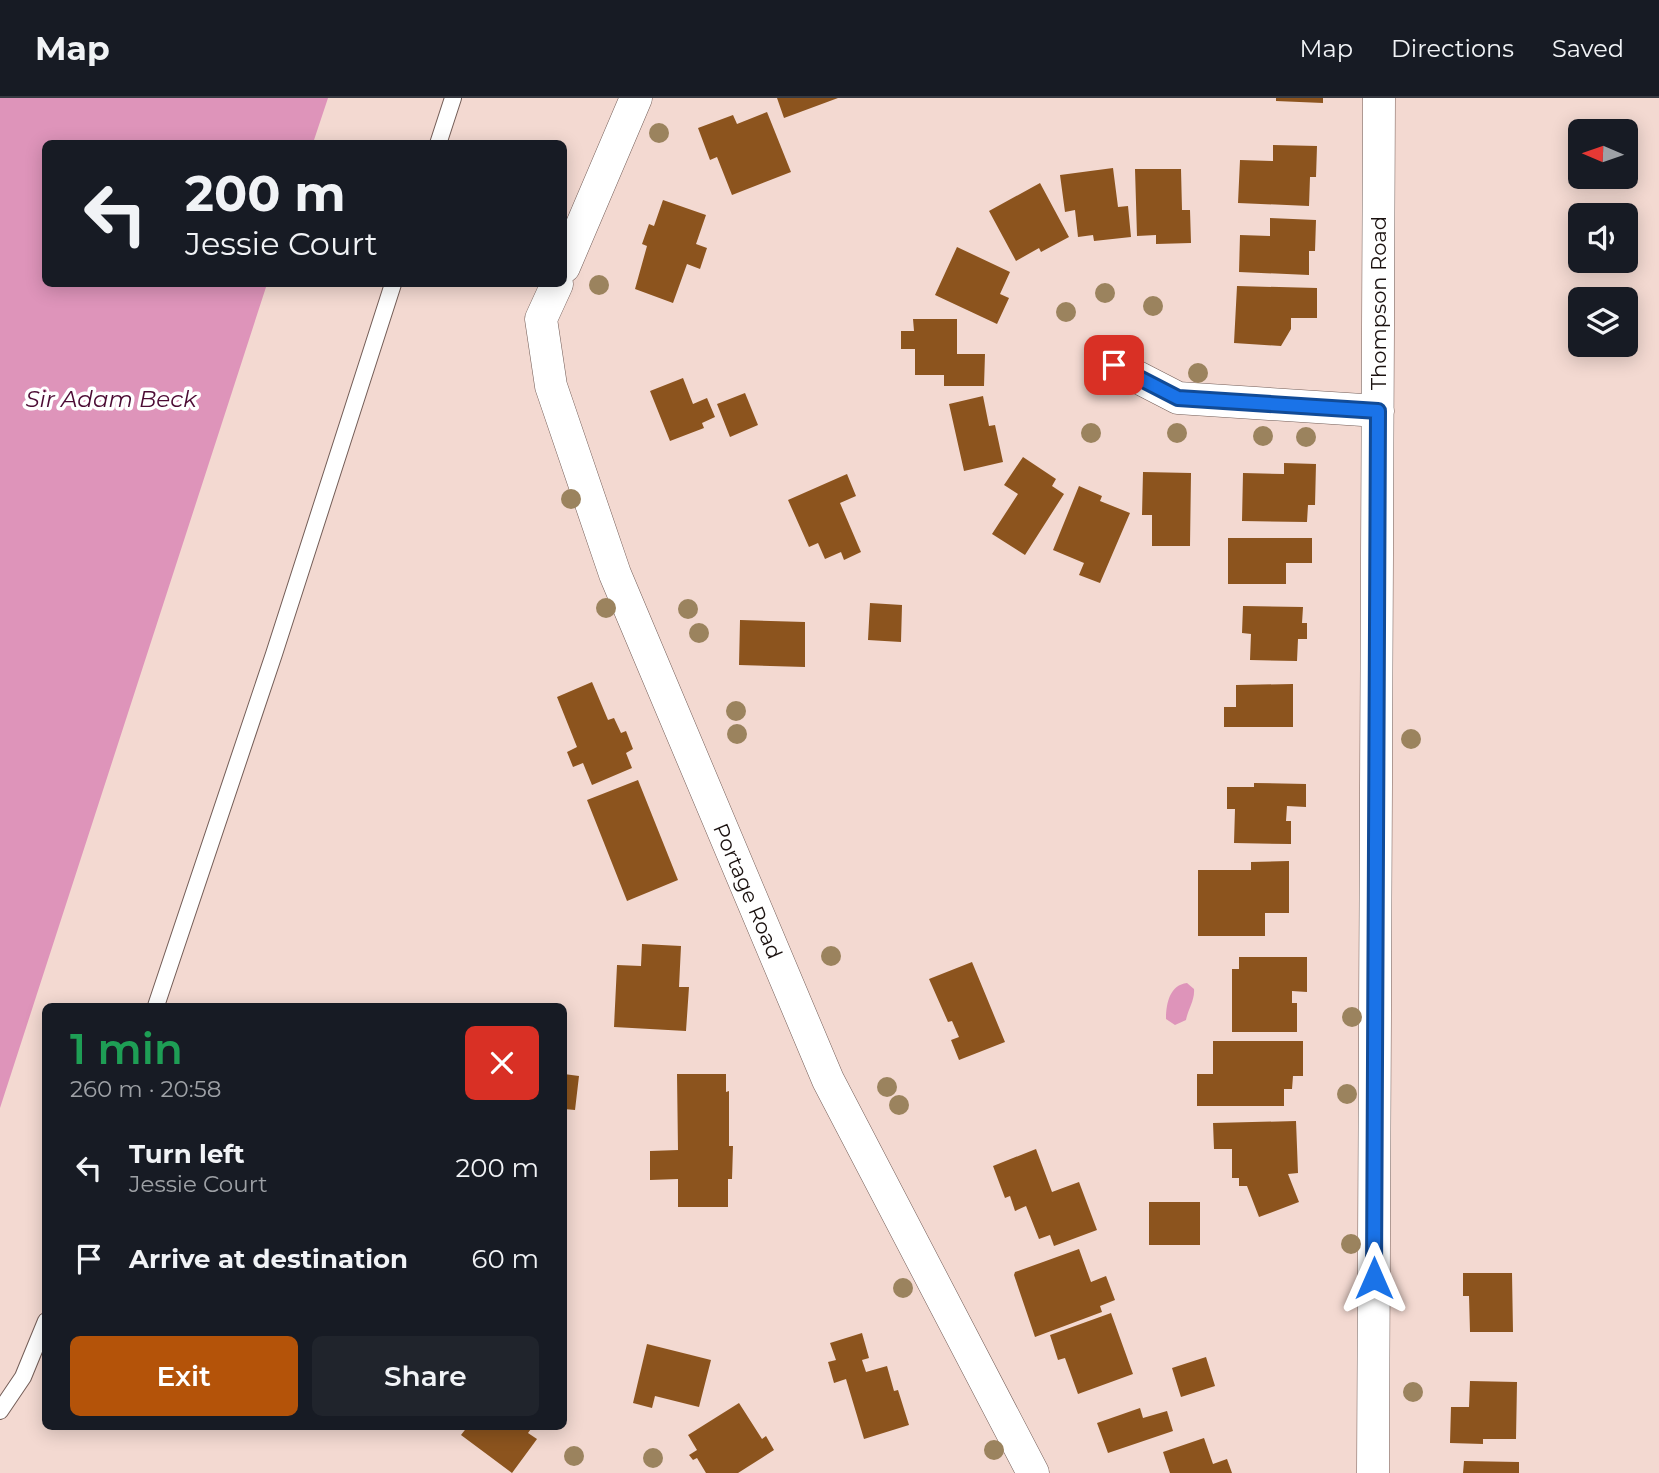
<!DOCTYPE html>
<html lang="en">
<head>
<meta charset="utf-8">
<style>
	body { margin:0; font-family:Montserrat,sans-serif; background:#20242c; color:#f1f3f6; height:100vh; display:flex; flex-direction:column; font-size:26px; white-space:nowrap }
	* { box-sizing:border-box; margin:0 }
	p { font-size:23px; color:#9ea1a6 }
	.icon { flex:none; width:38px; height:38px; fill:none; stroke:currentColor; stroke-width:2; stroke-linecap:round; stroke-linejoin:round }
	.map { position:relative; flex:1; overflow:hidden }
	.side { position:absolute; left:42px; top:905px; width:525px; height:427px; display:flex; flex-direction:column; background:#171b24; border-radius:10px; box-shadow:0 4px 18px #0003 }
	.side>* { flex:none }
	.banner { position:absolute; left:42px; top:42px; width:525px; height:147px; border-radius:10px; box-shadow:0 4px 18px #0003; background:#171b24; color:#f1f3f6; overflow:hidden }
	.needle { width:46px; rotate:272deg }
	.fabs { position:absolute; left:1568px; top:21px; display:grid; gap:14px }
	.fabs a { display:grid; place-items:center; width:70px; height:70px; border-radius:10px; background:#171b24; box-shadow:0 4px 18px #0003; font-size:35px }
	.pin { position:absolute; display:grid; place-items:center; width:60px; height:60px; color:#fff; margin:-30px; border-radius:14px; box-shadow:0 4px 10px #0006 }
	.me { position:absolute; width:77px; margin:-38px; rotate:0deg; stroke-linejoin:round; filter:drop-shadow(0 0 5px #0008) }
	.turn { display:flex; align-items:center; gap:24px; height:147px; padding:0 28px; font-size:32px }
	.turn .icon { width:91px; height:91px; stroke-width:2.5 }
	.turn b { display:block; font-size:49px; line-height:60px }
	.round { display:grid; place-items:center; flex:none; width:74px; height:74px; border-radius:10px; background:#20242c }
	.overview { display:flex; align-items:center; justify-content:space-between; height:119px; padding:0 28px }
	h1 { font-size:42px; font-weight:600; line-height:52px; color:#1e9e55 }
	.button { display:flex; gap:14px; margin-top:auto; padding:14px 28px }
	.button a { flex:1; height:80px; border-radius:10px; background:#b45309; color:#fff; font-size:28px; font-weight:600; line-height:80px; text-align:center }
	.button a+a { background:#20242c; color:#f1f3f6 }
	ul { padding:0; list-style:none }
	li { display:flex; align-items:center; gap:21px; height:91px; padding:0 28px }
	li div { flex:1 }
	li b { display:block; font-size:26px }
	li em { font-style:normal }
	header { display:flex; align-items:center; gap:42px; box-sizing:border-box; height:98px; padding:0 35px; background:#171b24; border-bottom:2px solid #363941 }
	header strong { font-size:33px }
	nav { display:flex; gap:38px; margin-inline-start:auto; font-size:24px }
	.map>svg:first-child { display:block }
</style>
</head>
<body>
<header>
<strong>Map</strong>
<nav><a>Map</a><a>Directions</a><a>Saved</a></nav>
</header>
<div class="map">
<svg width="1659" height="1375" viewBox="0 0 1659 1375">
	<rect width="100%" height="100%" fill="#f3d9d1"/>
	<path fill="#de94ba" d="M0,0H328L313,45L46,46V186H267L0,1010Z
		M1187,885L1194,891C1195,902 1188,911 1186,922L1175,927L1166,921C1166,905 1170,887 1187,885Z"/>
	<path fill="#8c541e" d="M777,0H838L784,20Z
		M1276,0H1323V5L1276,3Z
		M767,14L791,74L732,97L717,59L710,62L698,30L733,17L737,26Z
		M1273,47L1317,48L1316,79H1310L1309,108L1238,105L1240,62L1273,63Z
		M1113,70L1118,109L1128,108L1131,139L1094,143L1093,137L1078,139L1075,112L1065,114L1060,77Z
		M1135,71H1181L1182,112H1190L1191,145L1156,146V137L1137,138Z
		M1040,85L1069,139L1041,154L1039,150L1016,163L989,113Z
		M663,102L706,117L696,146L707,150L700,171L687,166L673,205L635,191L647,148L642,146L649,126L654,128Z
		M1270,120L1316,122L1315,153H1309V177L1239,174L1240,137L1270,138Z
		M957,149L1010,174L1000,196L1009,200L997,226L935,197Z
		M1237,188L1317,190V220H1291V231L1281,248L1234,245Z
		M913,221H957V256H985L984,288H944V277H915V251H901V233H914Z
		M683,280L693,306L707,300L715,319L702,325L704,330L670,343L650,293Z
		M745,295L758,327L730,339L717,306Z
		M983,298L989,328L995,327L1003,364L964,373L949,306Z
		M1023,359L1056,381L1052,388L1064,396L1025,457L992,436L1018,396L1004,387Z
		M1284,365L1316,366L1315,407H1308L1307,424L1242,423L1243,375L1284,376Z
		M1143,374L1191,375L1190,448H1152V417H1142Z
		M847,376L856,398L840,405L861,454L844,462L841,454L825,461L818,445L809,449L788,402Z
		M1079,388L1102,398L1100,403L1130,415L1100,485L1079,477L1084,465L1053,452Z
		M1228,440H1312V465H1286V486H1228Z
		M870,505L902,507L901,544L868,542Z
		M1243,508L1303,509L1302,525H1307V541H1298L1297,563L1250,562L1251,536L1242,535Z
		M740,522L805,524V569L739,567Z
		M592,584L608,622L614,620L621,635L626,633L633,651L626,655L632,670L592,687L583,665L573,669L567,654L577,649L557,599Z
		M1293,586V629H1224V609H1236V587Z
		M638,682L678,782L627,803L587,702Z
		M1254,685L1306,686V709L1287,708L1286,723H1291V746L1234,745L1235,711H1227V689H1254Z
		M1289,763V815H1265V838H1198V772H1251V764Z
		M642,846L681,848L679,889H689L686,933L614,929L617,867L641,868Z
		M1239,859H1307V894L1292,893V905H1297V934H1232V871H1239Z
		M972,864L1005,944L959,962L951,942L959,939L952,923L948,924L929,881Z
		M1213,943H1303V978H1293L1292,991H1284V1008H1197V976H1213Z
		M564,976L579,978L575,1012L564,1011Z
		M677,976H726V994L729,993V1048H733L732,1081H728V1109H678V1081L650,1082V1053L678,1052Z
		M1296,1023L1298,1075L1288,1076L1299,1104L1259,1119L1247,1088H1239V1080H1232V1051H1214L1213,1025Z
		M1036,1051L1052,1094L1079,1084L1097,1132L1054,1148L1050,1137L1039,1141L1026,1108L1015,1113L1010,1098L1005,1100L993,1068Z
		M1149,1104H1200V1147H1149Z
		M1079,1151L1091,1184L1106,1178L1115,1202L1100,1208L1102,1214L1035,1239L1014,1177L1015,1174Z
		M1463,1175H1512L1513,1234H1470L1469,1198H1463Z
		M1111,1215L1133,1276L1078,1296L1065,1260L1058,1262L1050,1237Z
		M862,1235L869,1260L862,1262L866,1274L887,1268L894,1293L898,1292L909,1327L864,1341L846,1281L834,1285L828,1264L836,1262L830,1245Z
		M647,1246L711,1262L699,1309L655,1298L652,1310L633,1305Z
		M1206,1259L1215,1288L1181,1299L1172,1270Z
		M1470,1283L1517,1284L1516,1341H1483V1346L1450,1345L1451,1309H1469Z
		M739,1305L762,1341L766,1338L774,1352L738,1375H706L697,1360L693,1362L689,1357L697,1352L688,1337Z
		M1140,1310L1143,1320L1167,1313L1173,1333L1108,1355L1097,1325Z
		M468,1328H533L528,1335L537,1341L512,1375L461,1337Z
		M1204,1340L1213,1366L1227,1361L1232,1375H1170L1163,1354Z
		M1464,1363L1519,1364V1375H1463Z"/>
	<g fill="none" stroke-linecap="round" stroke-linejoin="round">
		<defs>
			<path id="service" d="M438,46L453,0
				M156,908L274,556L393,186
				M0,1313L23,1279L46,1223"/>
			<path id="minor" d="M564,169L636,0
				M557,186L541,221L551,288L615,476L828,982L1033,1375
				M1114,267L1178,300L1378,313
				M1373,1375L1379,0"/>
		</defs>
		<use href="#service" stroke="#735d57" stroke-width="18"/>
		<use href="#minor" stroke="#735d57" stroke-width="33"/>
		<use href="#service" stroke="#fff" stroke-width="16"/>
		<use href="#minor" stroke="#fff" stroke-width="32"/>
	</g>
	<g fill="#9b835e">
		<circle cx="659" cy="35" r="10"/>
		<circle cx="599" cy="187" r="10"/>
		<circle cx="1105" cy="195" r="10"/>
		<circle cx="1153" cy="208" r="10"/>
		<circle cx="1066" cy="214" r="10"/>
		<circle cx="1198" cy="275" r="10"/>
		<circle cx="1091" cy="335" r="10"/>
		<circle cx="1177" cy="335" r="10"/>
		<circle cx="1263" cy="338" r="10"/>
		<circle cx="1306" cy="339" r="10"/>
		<circle cx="571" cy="401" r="10"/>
		<circle cx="606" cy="510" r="10"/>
		<circle cx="688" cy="511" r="10"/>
		<circle cx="699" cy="535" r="10"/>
		<circle cx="736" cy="613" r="10"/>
		<circle cx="737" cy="636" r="10"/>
		<circle cx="1411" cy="641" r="10"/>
		<circle cx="831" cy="858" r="10"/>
		<circle cx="1352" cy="919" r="10"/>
		<circle cx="887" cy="989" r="10"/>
		<circle cx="1347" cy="996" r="10"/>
		<circle cx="899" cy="1007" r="10"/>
		<circle cx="1351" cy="1146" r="10"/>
		<circle cx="903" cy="1190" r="10"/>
		<circle cx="1413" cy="1294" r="10"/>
		<circle cx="994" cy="1352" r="10"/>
		<circle cx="574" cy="1358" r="10"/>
		<circle cx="653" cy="1360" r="10"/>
	</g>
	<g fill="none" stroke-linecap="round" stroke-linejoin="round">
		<defs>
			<path id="route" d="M1114,267L1178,300L1378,313L1374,1180"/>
		</defs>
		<use href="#route" stroke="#114b97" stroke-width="18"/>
		<use href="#route" stroke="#1a73e8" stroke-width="12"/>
	</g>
	<g text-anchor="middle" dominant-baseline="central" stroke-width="7" stroke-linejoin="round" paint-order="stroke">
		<g font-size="21" fill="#1b1210" stroke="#fff">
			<text transform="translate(1378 205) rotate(-90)">Thompson Road</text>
			<text transform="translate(748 793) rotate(67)">Portage Road</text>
		</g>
		<g font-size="23" font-style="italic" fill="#4c0b34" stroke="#fff">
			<text x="111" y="301">Sir Adam Beck</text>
		</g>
	</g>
</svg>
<div class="fabs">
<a><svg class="needle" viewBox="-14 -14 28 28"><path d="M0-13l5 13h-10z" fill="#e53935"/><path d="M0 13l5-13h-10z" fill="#9ea1a6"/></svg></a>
<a><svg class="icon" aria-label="sound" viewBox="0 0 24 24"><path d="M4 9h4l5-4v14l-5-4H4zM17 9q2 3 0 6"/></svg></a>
<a><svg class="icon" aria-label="layers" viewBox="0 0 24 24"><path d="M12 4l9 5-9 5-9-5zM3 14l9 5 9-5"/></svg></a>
</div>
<div class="pin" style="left:1114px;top:267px;background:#d93025"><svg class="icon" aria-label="arrive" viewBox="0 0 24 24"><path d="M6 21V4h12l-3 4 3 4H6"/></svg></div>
<svg class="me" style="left:1374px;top:1180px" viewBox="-20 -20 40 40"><path d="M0-17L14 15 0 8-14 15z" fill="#1a73e8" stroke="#fff" stroke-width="4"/></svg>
<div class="banner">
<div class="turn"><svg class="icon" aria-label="left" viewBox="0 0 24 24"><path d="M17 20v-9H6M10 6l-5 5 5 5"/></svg><div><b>200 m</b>Jessie Court</div></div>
</div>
<section class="side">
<div class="overview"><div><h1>1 min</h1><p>260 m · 20:58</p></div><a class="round" style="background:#d93025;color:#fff"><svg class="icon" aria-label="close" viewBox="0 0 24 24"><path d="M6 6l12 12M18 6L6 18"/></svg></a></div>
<ul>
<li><svg class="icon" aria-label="left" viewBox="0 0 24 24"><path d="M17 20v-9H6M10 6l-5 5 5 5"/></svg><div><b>Turn left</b><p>Jessie Court</p></div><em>200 m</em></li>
<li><svg class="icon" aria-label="arrive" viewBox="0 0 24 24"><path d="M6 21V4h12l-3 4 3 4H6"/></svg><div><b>Arrive at destination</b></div><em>60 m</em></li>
</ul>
<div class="button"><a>Exit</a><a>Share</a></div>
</section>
</div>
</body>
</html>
